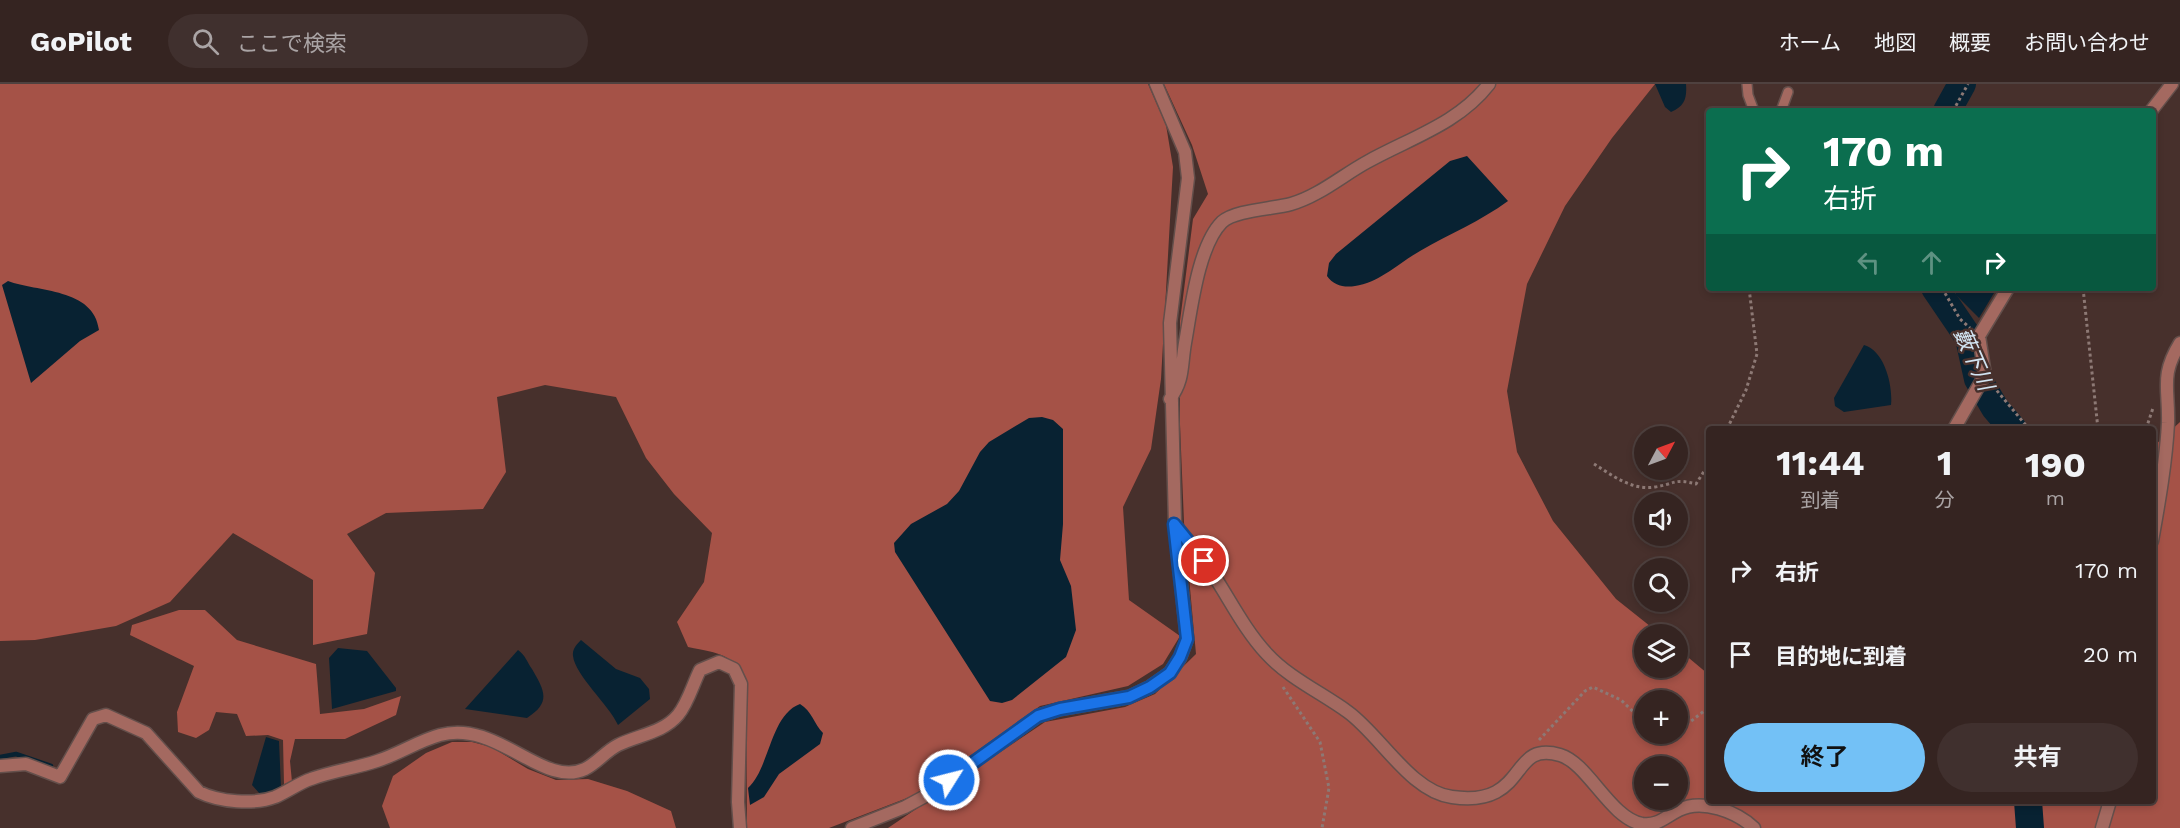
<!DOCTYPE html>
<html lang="ja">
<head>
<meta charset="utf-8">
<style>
	body { margin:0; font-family:"Work Sans","Noto Sans JP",sans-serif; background:#40302e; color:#f1f3f6; height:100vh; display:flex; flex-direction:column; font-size:22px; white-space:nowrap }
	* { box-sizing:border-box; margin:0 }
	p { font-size:20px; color:#aaa4a5 }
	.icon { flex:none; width:33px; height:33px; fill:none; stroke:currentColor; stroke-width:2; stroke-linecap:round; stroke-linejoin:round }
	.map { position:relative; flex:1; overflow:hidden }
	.details { position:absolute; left:1706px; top:342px; width:450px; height:378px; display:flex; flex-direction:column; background:#352421; border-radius:6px; box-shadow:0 3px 9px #0003,0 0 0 2px #4f413f }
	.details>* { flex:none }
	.banner { position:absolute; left:1706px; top:24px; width:450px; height:183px; border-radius:6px; box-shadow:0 3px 9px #0003,0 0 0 2px #4f413f; background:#0b6e4f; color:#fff; overflow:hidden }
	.needle { width:39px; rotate:49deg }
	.buttons { position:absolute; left:1634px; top:342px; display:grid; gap:12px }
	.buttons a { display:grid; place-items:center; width:54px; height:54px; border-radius:50%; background:#352421; box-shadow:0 3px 9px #0003,0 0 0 2px #4f413f; font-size:30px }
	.pin { position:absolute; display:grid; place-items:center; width:51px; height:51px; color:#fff; margin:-26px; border:3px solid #fff; border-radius:50%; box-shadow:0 2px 6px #0007 }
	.me { position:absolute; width:66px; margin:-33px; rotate:54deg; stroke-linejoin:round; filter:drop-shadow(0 0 4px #0008) }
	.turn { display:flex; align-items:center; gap:21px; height:126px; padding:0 18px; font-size:27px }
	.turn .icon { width:78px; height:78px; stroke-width:2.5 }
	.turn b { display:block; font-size:42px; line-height:51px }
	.lanes { display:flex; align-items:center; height:57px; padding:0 18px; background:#0003; justify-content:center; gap:30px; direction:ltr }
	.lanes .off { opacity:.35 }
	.eta { display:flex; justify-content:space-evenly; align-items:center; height:102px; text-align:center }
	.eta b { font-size:36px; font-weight:700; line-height:42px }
	.action { display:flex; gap:12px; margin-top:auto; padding:12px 18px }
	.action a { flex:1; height:69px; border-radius:36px; background:#73c1f6; color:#111; font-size:24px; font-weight:700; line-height:69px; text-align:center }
	.action a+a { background:#40302e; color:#f1f3f6 }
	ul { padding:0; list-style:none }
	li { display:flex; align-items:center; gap:18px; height:84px; padding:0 18px }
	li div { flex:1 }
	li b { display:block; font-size:22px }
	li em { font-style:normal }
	header { display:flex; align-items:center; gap:36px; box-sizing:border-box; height:84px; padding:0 30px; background:#352421; border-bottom:2px solid #4f413f }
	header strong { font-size:28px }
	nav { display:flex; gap:33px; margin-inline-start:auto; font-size:21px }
	.search { width:420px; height:54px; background:#40302e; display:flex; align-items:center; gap:15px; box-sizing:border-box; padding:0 21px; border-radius:33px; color:#aaa4a5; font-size:22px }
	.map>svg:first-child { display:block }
</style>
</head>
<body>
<header>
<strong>GoPilot</strong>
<div class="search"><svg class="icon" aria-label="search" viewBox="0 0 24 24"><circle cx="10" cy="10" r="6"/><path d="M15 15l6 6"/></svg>ここで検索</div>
<nav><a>ホーム</a><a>地図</a><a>概要</a><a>お問い合わせ</a></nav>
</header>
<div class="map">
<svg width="2180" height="744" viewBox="0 0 2180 744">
	<rect width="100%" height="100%" fill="#47302c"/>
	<path fill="#a55247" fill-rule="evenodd" d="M0,0H1148L1166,41L1173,83L1161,295L1151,365L1123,423L1129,516L1180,552L1163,580L1128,602L1040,622L915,711L829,744H747L746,601C732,568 721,570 688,563L677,538L704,498L712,449L674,410L646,374L616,313L545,301L497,313L506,388L483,425L386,429L347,450L375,489L367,550L313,561V496L233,449L170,518L116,542L35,556L0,557Z
		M1164,0H1655L1612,54L1565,122L1527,200L1507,307L1517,368L1553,437L1616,515L1660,550H1644V584H1677V564L1708,590V717H2152L2153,363L2180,338V744H888L1045,638L1125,623L1155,610L1196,570L1184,438L1180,341V237L1193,135L1208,110L1192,61ZM1644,616H1677V650H1644ZM1644,682H1677V716H1644Z
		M179,526H205L237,556L316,580L320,630L364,625L401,612L396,631L345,655H295L290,677L292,698L284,700L283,656L268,651L246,652L237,630L216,628L209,646L196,654L178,648L177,628L194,582L130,551L132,541Z
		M452,658H472L491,663L528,685L556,696L588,695L627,707L671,727L676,744H390L382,722L393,692L426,669Z"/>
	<path fill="#082232" d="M1655,0H1686C1687,14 1685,22 1671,28L1665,23Z
		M1467,72L1508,117C1481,137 1449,150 1420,167C1400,178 1379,199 1355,202C1344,204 1333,201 1327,192L1329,179L1336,170L1450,77Z
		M8,197C37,208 94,204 99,246L80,257L31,299L2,201Z
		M1997,204L1979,234L1956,211V204Z
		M1864,261C1885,267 1893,302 1891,321L1844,328L1835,322L1834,314Z
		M1042,333L1053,336L1063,345V440L1060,476L1071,502L1076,546L1066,573L1012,616L1002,619L990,617L895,468L894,459L911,440L947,420L959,407L980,368L989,358L1029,334Z
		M581,556L616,585L640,594L649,605L650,615L618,641C609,621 575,591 573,572C572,565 577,560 581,556Z
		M338,564L367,567L396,604V607L332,625L329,574Z
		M518,566C526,572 527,578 532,585C544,606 552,618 527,634L465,625Z
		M800,620C812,627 814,640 823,649L820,660L779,690L764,713L750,721L748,704C770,684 770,631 800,620Z
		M266,653L279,657L281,704L260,710L252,701Z"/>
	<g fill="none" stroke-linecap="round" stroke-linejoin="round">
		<path stroke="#082232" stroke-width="4.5" d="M0,673L16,670L51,682"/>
		<path stroke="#082232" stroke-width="28" d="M1947,27L1962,0
			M1935,204L1969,254L1978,295L1995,324L2013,345
			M2028,717L2030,744"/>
		<defs>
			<path id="lane" d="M1747,0L1748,11L1754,27
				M1781,27L1788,8"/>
			<path id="street" d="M2151,27L2172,0
				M1170,315C1184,296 1181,282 1185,259C1191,226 1198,162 1222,138C1235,126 1273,125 1291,120C1319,112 1343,91 1367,78C1410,54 1458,40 1489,0
				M1954,345L1985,291L1979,252L2008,204
				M1175,441C1185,453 1195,464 1204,477C1226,507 1241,542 1267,570C1289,594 1322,609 1348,628C1380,651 1411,708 1452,713C1466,715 1483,715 1496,708C1524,693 1521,660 1560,671C1588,679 1610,734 1642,740C1658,742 1665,733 1679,726C1702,714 1737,728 1754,744
				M2152,457C2159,418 2166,378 2168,339C2169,303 2160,292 2180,259
				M0,682L26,680L60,693L93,635L106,631L146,649L199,708C219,718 254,721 275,713C287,708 299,699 311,695C333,687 356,684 377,677C399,670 418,657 440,651C497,635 543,705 585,685C597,679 606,667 618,661C638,651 663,649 678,631C688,619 693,600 700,586L719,578L734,585L741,600L738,718L740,744
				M852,744L905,723L931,709L1038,632L1060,625L1129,613L1150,603L1170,589L1180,574L1187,555L1175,440L1170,239L1188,94L1185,68L1156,0
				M2102,744L2110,717"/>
		</defs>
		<use href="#lane" stroke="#644f4b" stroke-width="12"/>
		<use href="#street" stroke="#644f4b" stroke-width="15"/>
		<path stroke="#8d7975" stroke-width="3" stroke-dasharray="3 3" stroke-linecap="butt" d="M1953,27L1968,0
			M1942,204L1960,235L1970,244
			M2083,204L2098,345
			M1993,302L2029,345
			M1727,345L1746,306L1757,270L1749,204
			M2146,345L2153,324
			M1594,380C1612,391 1632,407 1655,403C1675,400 1674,394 1696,400L1708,381
			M1283,603L1320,658L1329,704L1322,744
			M1677,648L1708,624
			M1655,650L1664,658L1674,650
			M1539,656L1585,607L1593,603L1621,616L1644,638"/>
		<use href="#lane" stroke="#a46960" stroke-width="9"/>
		<use href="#street" stroke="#a46960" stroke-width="12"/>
	</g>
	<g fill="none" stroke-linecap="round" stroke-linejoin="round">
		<defs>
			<path id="route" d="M949,696L1038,632L1060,625L1129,613L1150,603L1170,589L1180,573L1187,555L1174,440L1204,477"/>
		</defs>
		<use href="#route" stroke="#114b97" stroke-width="15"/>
		<use href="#route" stroke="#1a73e8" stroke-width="10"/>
	</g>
	<g text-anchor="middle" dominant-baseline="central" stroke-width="5" stroke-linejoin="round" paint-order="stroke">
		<g font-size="22" font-style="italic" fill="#d2e5f3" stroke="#47302c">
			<text transform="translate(1974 275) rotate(66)">藪下川</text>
		</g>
	</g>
</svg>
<div class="buttons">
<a><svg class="needle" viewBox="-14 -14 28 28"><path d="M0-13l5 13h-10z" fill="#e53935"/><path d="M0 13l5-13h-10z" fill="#aaa4a5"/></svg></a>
<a><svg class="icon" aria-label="sound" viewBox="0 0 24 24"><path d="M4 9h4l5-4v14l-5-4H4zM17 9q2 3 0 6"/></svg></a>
<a><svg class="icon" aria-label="search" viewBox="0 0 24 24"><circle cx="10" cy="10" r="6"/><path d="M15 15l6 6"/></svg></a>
<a><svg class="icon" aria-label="layers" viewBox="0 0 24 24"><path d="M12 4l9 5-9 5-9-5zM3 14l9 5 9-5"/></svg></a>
<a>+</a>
<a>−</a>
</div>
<div class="pin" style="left:1204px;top:477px;background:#d93025"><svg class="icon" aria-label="arrive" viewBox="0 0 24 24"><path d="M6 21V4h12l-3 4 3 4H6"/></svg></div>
<svg class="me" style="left:949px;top:696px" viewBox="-20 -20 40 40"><circle r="17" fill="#1a73e8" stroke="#fff" stroke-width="3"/><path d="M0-11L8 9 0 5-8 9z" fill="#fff"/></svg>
<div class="banner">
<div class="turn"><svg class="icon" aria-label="right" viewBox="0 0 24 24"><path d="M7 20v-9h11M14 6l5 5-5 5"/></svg><div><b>170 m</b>右折</div></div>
<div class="lanes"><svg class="icon off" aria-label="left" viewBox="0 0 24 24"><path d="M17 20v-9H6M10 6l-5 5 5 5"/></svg><svg class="icon off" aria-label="ahead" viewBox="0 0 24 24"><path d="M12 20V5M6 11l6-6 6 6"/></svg><svg class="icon" aria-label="right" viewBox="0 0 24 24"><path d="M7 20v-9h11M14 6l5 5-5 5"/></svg></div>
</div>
<section class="details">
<div class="eta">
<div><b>11:44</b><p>到着</p></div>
<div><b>1</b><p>分</p></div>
<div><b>190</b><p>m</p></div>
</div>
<ul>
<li><svg class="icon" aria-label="right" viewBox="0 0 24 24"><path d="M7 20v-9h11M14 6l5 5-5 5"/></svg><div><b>右折</b></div><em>170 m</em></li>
<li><svg class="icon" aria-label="arrive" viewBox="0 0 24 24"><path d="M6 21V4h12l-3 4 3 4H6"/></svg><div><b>目的地に到着</b></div><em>20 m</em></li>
</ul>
<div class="action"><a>終了</a><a>共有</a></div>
</section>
</div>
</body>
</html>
